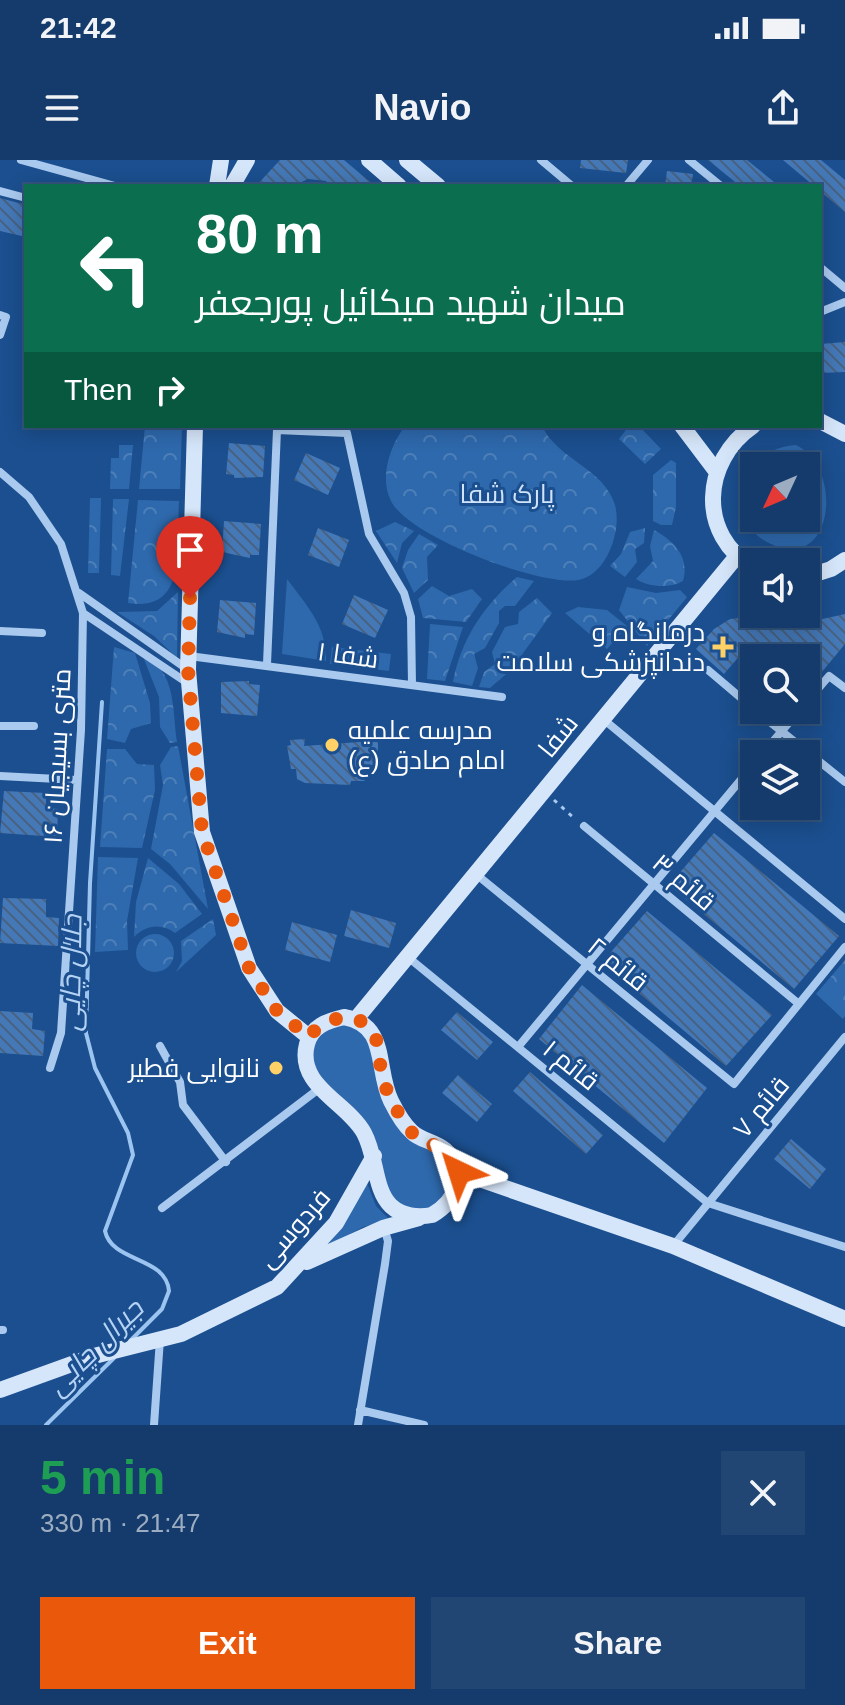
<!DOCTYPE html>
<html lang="en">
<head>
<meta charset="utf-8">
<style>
	body { margin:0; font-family:Arial,Cairo,sans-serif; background:#214673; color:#f1f3f6; height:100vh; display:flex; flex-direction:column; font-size:30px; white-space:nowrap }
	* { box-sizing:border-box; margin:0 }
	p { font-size:26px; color:#9dadc1 }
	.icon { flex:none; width:44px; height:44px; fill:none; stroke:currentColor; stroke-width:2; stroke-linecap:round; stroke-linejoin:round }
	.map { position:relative; height:1265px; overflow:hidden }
	.details { display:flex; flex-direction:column; background:#143b6b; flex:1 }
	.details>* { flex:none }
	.guide { position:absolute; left:24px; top:24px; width:798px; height:244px; border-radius:0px; box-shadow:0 4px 20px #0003,0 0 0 2px #33557e; background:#0b6e4f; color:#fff; overflow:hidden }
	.needle { width:52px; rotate:226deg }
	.buttons { position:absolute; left:740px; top:292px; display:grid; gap:16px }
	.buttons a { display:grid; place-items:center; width:80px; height:80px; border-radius:0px; background:#143b6b; box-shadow:0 4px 20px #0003,0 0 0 2px #33557e; font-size:40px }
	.pin { position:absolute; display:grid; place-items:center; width:68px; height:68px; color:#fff; margin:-82px -34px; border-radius:50% 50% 50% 0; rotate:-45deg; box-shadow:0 0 8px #0007 }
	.pin .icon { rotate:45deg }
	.me { position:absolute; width:88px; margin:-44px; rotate:319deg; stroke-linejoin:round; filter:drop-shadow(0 0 6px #0008) }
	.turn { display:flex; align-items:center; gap:28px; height:168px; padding:0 40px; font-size:36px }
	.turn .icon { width:104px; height:104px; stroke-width:2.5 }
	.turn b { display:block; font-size:56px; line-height:68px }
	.then { display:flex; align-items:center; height:76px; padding:0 40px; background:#0003; gap:16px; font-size:30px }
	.round { display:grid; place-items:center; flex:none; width:84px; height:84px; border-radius:0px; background:#214673 }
	.summary { display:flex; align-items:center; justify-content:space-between; height:136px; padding:0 40px }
	h1 { font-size:48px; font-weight:700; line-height:60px; color:#1e9e55 }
	.button { display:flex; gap:16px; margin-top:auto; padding:16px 40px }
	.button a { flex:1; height:92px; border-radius:0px; background:#ea580c; color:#fff; font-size:32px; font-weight:700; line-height:92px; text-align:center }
	.button a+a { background:#214673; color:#f1f3f6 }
	.status { display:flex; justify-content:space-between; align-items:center; height:56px; padding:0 40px; background:#143b6b; direction:ltr }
	.status svg { height:22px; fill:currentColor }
	header { display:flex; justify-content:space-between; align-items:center; height:104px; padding:0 40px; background:#143b6b; font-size:36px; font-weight:700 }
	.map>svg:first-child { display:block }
</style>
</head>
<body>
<div class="status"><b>21:42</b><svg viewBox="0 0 49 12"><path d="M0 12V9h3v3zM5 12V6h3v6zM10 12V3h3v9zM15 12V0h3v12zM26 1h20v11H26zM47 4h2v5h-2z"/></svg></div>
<header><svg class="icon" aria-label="menu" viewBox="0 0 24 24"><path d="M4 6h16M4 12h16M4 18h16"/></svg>Navio<svg class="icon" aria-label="share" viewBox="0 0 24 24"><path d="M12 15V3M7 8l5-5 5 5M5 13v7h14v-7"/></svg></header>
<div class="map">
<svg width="845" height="1265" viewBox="0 0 845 1265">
	<defs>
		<pattern id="forest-crowns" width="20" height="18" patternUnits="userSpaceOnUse" patternTransform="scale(2)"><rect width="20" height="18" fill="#2e69ad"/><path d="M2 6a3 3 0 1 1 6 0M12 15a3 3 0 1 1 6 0" fill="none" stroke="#4d80b9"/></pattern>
		<pattern id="building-back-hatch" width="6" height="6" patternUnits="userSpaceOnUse" patternTransform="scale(2)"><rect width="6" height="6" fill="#4478b7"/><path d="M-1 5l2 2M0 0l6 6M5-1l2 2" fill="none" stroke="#486282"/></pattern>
	</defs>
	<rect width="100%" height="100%" fill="#1b4f8f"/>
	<path fill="#2e69ad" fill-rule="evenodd" d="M796,285C845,308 834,418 767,382C755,376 744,363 742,349C734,311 761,288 796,285ZM806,306V358H754V306Z
		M287,419C307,446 327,466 326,501L282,494Z
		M332,487L391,494L389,511L330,504Z
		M341,861L365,868L389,943L438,988L455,1010L442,1044L418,1052L391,1041L381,1003L312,916L311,881Z
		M367,1023L376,1046L390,1060L363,1067L322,1089Z"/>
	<path fill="url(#forest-crowns)" d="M145,266H182L180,329H139Z
		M405,266H542C558,300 604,308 615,345C622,370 607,415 578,420C539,426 409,377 391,341C379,317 390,286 405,266Z
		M629,266H639L661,289L645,304L619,279Z
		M119,285H133L129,329H110L111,298H119Z
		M671,300L676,303V347L672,365H661L653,361V315Z
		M90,338H101L99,413H88Z
		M113,339H129L120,416L111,415Z
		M138,340L179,341C176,382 190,453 128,443Z
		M395,362L414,371L402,383L397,403L376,371Z
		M645,368L644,383L635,389L637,402L625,417L610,406L621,394L630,372Z
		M654,370C674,381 690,397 683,421C670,429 648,427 636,419L653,401L650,386Z
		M419,374L438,385L427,397L428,420L414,433L402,408L408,390Z
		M517,417L534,421L515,446H505L499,451V463L485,488L474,494L478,508L472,526L453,522C461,479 484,445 517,417Z
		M432,426L449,436L472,429L482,439L466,462L423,458L418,439Z
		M627,427L656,433L680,430L687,437L647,486L619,450Z
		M178,432L177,498L154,476L117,452L157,451Z
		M537,438L552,453L511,510L490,528L479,527L484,512L495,504L492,492L505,467L518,464L519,452Z
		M578,447L607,450L627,466L607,489L565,453Z
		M430,464L463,467L445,521L427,519Z
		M114,487L135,493L150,543L151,563L131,569L125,583L107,579Z
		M142,494C177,511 172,549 177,582L170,583L160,567L159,537Z
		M178,586L208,749L170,704L151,689L163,625L160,605L171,587Z
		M107,589H125L137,604L154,605L155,630L142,688L100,687Z
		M98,697L138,698L127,761L128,790L95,792Z
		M148,698L179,724L202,754L175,773C161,763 146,765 134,777L136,742Z
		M213,759L216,775L176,812L182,801L181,781Z
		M136 793a19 19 0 1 1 38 0a19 19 0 1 1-38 0Z
		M845,800V856L843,859L816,834Z"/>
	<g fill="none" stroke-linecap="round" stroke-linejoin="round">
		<path stroke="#9cc4f0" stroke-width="4" d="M102,542L90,723L86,873L95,908L128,973L133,995L105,1071C112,1103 166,1096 169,1131L162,1149L131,1180
			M46,1265L114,1198"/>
	</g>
	<path fill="url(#building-back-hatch)" d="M280,0H344L375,26H331L326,21L308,19L293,26H256Z
		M581,0H628L626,13L580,8Z
		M708,0H747L779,26H740Z
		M783,0H821L845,20V52L820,31V26H814Z
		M667,11L693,14L691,26H665Z
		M0,38L26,45V77L0,71Z
		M845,182V212L820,213V184Z
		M229,283L265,286L263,317L234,318V315L226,314Z
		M306,293L340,308L328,335L294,320Z
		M224,361L261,364L259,395H250V398L222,392Z
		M318,368L349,380L339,407L308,395Z
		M354,435L388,450L375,478L342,464Z
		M220,440L256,443L254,475L245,474V478L217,472Z
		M845,454V484L812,524L806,519V498H763L749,485L724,514L696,489L714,469L730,459L748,457L783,463L809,462Z
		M249,521V524L260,525L257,556L221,553V522Z
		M359,576H374V581H378V597H375V605H370V615L364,621H351L350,625L305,623L297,619L296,609H291L287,586L291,585L290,580L305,579L304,586L359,582Z
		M4,631L46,633V648L58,649L57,677L0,673Z
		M714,673L839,776L794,829L669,725Z
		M3,738L46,739V757L59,758L58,786L0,783Z
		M351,750L396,763L389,788L344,776Z
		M647,751L772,855L726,906L602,802Z
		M292,762L337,775L330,802L285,790Z
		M582,825L707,928L664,983L539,879Z
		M0,851L33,853L32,869L45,871L43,896L0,893Z
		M457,852L493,882L477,900L441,870Z
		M530,912L603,975L586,994L513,931Z
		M458,915L492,944L477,962L442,933Z
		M791,979L826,1009L810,1029L774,999Z"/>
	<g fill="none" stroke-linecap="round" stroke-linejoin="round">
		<path stroke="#a9c9ee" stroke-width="3" stroke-dasharray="4 6" stroke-linecap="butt" d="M554,640L575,659"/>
		<path stroke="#a9c9ee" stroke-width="8" d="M21,0L115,26
			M541,0L572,26
			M689,0L721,26
			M626,26L648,0
			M0,31L26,38
			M820,107L845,128
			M820,152L845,142
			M0,155L6,157L0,175
			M0,312L29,337L61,384L83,453L81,570L61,873L50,908
			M79,433L187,509
			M83,453L189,524
			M0,471L42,473
			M189,496L502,537
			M267,504L277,270L347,273L369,374L404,433L411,457L412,525
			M708,510L754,549
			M806,543L829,516L845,528
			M755,550L845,622
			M603,559L845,759
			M0,566H34
			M762,594L800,550
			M0,616L77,620
			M584,666L799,844
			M477,715L734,924L845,787
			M409,798L708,1043L845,1087
			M160,886L180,922L183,945L226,1002
			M518,887L754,604
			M162,1048L320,928
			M673,1086L845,877
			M0,1170H3
			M360,1250L424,1265
			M154,1265L160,1179
			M358,1265L385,1104L388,1081L384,1068"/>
		<path stroke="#d6e6fa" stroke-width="16" d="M369,0L399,26
			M407,0L438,26
			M217,26L221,0
			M232,26L247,0
			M820,261L845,274
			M195,266L188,510L202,672L249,808L277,851L309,877
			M682,266L716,311
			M753,266C702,301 697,375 754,408
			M806,417L831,409L845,400
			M344,857C389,865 375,908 391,941C396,951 404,965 412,972C421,981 435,981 445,990C470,1012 456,1041 432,1055C418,1058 402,1056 391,1046C374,1030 377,997 364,973C347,942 296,926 307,884C312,866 327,861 344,857Z
			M356,859L737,396
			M459,1012L673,1086L845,1159
			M307,1102L383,1068L419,1058
			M0,1230L94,1196L181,1174L277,1127L336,1063L374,996"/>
	</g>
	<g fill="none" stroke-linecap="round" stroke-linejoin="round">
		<path stroke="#ea580c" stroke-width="14" stroke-dasharray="0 25.2" d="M190,438L188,510L202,672L249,808L277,851L309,877C324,856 362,847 375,877C382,891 378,905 383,919C388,937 398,953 409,969C424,989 441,977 459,1012"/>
	</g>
	<g fill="#ffd166" stroke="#1b4f8f" stroke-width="3">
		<path d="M719 475h8v8h8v8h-8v8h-8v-8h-8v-8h8z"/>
		<circle cx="332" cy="585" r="8"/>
		<circle cx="276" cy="908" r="8"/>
	</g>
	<g text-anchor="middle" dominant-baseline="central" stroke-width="6" stroke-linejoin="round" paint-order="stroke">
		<g font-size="26" fill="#cfe3fa" stroke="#1b4f8f">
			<text x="507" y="334">پارک شفا</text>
		</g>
		<g font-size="26" fill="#fff" stroke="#1b4f8f" text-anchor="end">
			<text x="705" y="472">درمانگاه و<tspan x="705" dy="30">دندانپزشکی سلامت</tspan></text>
			<text x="348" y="570" text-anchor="start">مدرسه علمیه<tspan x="348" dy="30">امام صادق (ع)</tspan></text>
			<text x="260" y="908">نانوایی فطیر</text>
		</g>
		<g font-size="26" fill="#fff" stroke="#1b4f8f">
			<text transform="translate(348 495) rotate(8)">شفا ۱</text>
			<text transform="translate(558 576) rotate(-51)">شفا</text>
			<text transform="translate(57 596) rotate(-87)">۱۶ متری بسیجیان</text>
			<text transform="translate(684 722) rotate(40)">قائم ۳</text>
			<text transform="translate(618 804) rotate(39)">قائم ۲</text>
			<text transform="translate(571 905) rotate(39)">قائم ۱</text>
			<text transform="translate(761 947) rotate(-50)">قائم ۷</text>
			<text transform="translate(294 1068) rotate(-49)">فردوسی</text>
		</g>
		<g font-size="28" font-style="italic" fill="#b5d3f5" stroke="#1b4f8f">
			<text transform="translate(71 813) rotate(-89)">جلال چایی</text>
			<text transform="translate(95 1187) rotate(-45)">جیرال چایی</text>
		</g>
	</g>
</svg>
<div class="buttons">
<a><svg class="needle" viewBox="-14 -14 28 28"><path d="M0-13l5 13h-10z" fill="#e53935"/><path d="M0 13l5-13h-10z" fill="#9dadc1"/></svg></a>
<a><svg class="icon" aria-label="sound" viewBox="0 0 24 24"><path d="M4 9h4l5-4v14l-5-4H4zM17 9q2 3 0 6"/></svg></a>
<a><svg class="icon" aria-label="search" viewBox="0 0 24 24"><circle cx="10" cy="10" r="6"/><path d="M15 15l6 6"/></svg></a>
<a><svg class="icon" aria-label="layers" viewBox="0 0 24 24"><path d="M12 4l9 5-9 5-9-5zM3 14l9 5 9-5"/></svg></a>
</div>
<div class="pin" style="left:190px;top:438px;background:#d93025"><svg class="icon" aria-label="arrive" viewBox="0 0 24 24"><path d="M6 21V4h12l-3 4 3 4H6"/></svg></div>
<svg class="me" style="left:459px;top:1012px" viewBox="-20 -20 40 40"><path d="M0-17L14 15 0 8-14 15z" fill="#ea580c" stroke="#fff" stroke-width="4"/></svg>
<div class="guide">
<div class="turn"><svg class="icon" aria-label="left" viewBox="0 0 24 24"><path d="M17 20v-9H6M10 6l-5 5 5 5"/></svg><div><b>80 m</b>میدان شهید میکائیل پورجعفر</div></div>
<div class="then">Then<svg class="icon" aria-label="right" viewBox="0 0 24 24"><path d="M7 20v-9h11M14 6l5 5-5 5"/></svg></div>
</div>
</div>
<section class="details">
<div class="summary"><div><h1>5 min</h1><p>330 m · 21:47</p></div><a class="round"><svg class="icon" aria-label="close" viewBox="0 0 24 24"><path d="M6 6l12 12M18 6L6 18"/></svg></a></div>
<div class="button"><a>Exit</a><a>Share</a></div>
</section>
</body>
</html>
